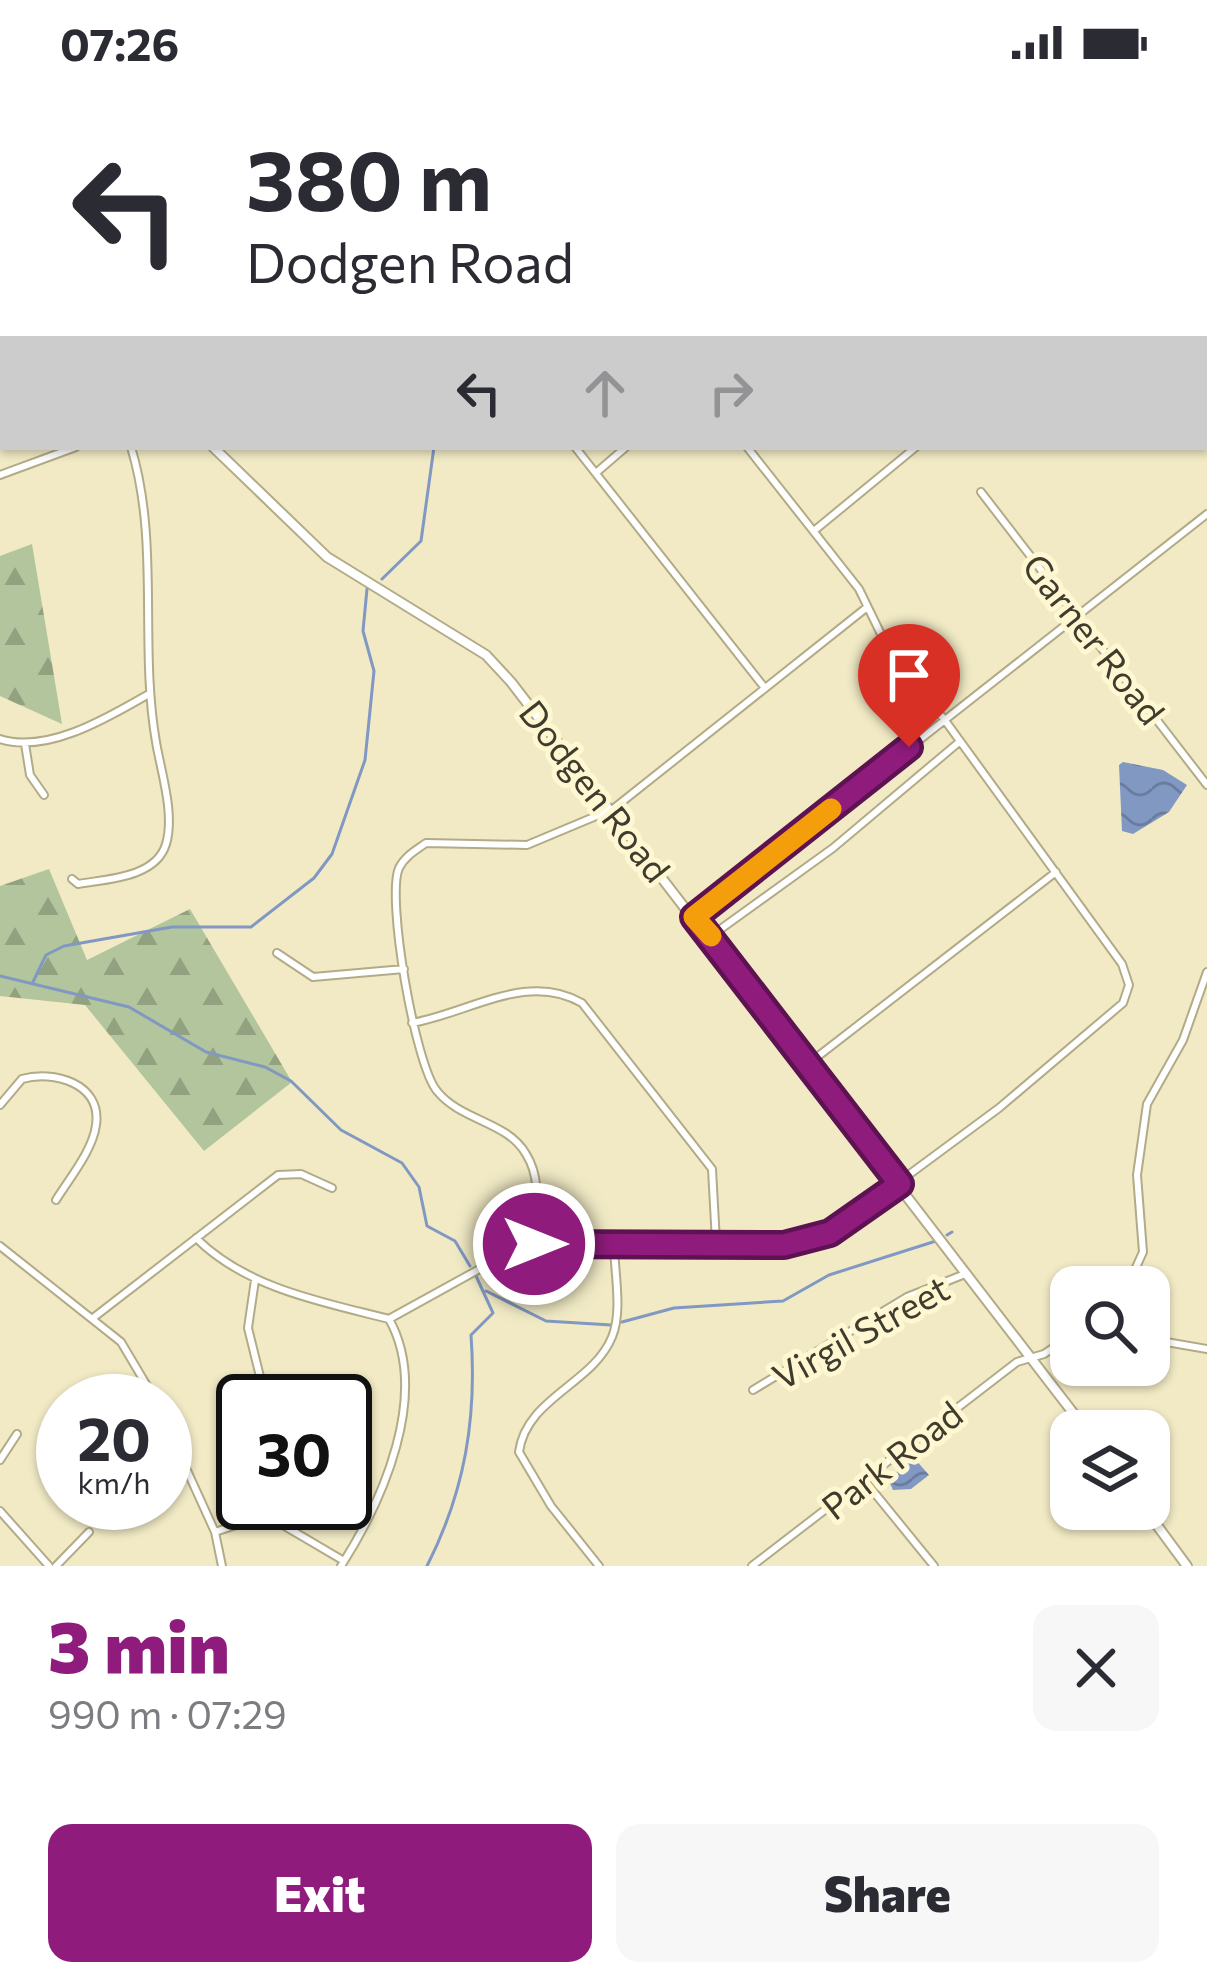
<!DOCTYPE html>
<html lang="en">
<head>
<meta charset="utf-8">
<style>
	body { margin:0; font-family:Commissioner,sans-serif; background:#f7f7f7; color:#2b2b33; height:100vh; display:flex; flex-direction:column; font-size:45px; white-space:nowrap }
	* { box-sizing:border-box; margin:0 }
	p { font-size:39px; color:#7c7c81 }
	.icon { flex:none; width:66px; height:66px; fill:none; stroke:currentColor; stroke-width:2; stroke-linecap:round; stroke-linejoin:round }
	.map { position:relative; height:1482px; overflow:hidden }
	.drawer { display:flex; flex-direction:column; background:#fff; flex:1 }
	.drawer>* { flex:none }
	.top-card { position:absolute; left:0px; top:0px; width:1209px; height:366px; box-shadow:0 3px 9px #0004; background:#fff; color:#2b2b33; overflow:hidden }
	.buttons { position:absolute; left:1050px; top:1182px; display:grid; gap:24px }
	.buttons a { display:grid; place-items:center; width:120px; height:120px; border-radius:24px; background:#fff; box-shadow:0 3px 9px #0004; font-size:60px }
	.speed { position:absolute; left:36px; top:1290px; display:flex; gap:24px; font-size:60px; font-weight:700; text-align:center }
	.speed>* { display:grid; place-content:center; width:156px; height:156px; border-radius:50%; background:#fff; box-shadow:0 3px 9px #0004; line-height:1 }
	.speed small { font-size:30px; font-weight:400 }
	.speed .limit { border:6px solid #111; border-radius:18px; background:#fff; color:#111 }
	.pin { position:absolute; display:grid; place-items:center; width:102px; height:102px; color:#fff; margin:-123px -51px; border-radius:50% 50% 50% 0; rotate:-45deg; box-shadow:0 0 12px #0007 }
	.pin .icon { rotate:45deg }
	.me { position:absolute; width:132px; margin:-66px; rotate:90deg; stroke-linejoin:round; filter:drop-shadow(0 0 9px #0008) }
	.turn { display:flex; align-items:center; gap:42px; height:252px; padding:0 48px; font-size:54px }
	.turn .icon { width:156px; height:156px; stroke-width:2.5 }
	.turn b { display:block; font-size:84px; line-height:102px }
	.lanes { display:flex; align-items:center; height:114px; padding:0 48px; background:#0003; justify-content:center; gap:60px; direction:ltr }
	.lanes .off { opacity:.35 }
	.round { display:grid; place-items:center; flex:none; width:126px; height:126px; border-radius:24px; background:#f7f7f7 }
	.head { display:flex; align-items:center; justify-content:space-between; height:204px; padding:0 48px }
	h1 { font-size:72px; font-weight:800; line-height:90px; color:#8f1b7c }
	.button { display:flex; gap:24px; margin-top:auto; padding:24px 48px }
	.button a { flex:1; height:138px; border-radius:24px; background:#8f1b7c; color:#fff; font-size:48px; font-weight:800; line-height:138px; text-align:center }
	.button a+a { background:#f7f7f7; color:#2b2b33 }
	.status { display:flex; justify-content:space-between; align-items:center; height:84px; padding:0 60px; background:#fff; direction:ltr }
	.status svg { height:33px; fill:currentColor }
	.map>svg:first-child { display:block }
</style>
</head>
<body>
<div class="status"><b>07:26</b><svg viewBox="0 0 49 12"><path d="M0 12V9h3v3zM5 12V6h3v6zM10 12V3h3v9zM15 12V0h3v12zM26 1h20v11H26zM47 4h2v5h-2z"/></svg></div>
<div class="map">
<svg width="1207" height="1482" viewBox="0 0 1207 1482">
	<defs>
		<pattern id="forest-firs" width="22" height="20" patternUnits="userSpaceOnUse" patternTransform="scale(3)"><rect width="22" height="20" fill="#b2c59c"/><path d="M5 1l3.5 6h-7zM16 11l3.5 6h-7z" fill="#92a180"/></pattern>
		<pattern id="water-waves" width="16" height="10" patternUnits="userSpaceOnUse" patternTransform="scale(3)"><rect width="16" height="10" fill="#8198c3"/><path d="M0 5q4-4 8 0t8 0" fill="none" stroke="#6b7d9f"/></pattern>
	</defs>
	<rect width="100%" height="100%" fill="#f1eac5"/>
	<path fill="url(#forest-firs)" d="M32,460L62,640L0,612V472Z
		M49,785L87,876L190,825L292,998L204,1067L85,921L0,912V802Z"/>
	<path fill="url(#water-waves)" d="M1123,678L1163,686L1187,701L1169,728L1133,750L1122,747L1119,681Z
		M914,1374L929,1391L911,1405L893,1406L888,1395Z"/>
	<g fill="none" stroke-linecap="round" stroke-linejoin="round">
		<path stroke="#8198c3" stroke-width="3" d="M382,495L421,457L434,363
			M0,892L129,923L206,968L265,983L291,997L341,1046L402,1079L419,1103L427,1142L455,1157L470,1182
			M33,898L46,871L64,862L172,843H251L314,794L332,770L365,676L374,587L363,547L367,505
			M947,1151L952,1148
			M486,1207L546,1237L611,1241
			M622,1238L674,1224L783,1217L829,1191L936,1157
			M427,1482C465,1407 477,1334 471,1251L493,1229L476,1192"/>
		<defs>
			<path id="minor" d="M353,3L356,0
				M698,3L699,0
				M0,322L3,321
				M575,363L764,603
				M597,388L626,363
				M0,391L76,363
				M981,408L1207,701
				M815,446L916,363
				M0,655C47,670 107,634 147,611
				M25,660L30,691L44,711
				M72,795L78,800C106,795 156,794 166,760C175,730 161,688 156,658C139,561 160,458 131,363
				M694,833L1207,430
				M711,852L833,764L958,659
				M277,869L313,893L404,885
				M412,939C469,929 527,887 582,919L712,1085L716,1158
				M808,980L1056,788
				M0,1021L22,995C53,986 102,999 96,1041C93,1066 69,1095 56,1116
				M196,1154C246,1204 322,1218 389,1235L523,1161H784L830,1149L999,1024L1123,919L1129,901L1122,880L944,635L894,577L859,505L747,363
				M534,1160C535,1129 543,1097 526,1070C507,1037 461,1037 437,1007C415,981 386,813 399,784C405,772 416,766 426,759L527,761L613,725L866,524
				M0,1162L121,1258L156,1317
				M255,1196L248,1244L266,1317
				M1127,1203L1143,1168L1137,1091L1147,1020L1183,956L1207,888
				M93,1234L278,1091L301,1090L332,1104
				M1149,1255L1207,1265
				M753,1306L907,1213L965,1190
				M165,1338L215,1448L222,1482
				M0,1376L17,1350
				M864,1396L934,1482
				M0,1427L49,1482
				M259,1427L344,1477
				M215,1448L242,1439L265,1419
				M56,1482L89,1448
				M341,1482C382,1418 431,1310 389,1235
				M599,1482L551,1422L519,1368C526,1314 593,1300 612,1253C623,1227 614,1187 614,1159
				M752,1482L1017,1278L1044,1270L1071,1252"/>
			<path id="tertiary" d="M1084,0L1085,3
				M0,43L3,47
				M213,363L327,473L486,571L511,598L1087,1347
				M1145,1425L1187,1482"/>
			<path id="secondary" d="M802,0L813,3
				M1206,159L1207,160"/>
		</defs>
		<use href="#minor" stroke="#b2ab88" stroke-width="10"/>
		<use href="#tertiary" stroke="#b2ab88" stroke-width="12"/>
		<use href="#secondary" stroke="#b2ab88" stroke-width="14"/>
		<use href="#minor" stroke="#fff" stroke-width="6"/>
		<use href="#tertiary" stroke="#fff" stroke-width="8"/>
		<use href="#secondary" stroke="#fff" stroke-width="9"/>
	</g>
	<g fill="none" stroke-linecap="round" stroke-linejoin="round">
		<defs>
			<path id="route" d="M534,1160L784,1161L830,1149L900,1100L694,833L909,663"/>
		</defs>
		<use href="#route" stroke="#5d1251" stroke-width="30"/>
		<use href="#route" stroke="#8f1b7c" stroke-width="21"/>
		<path stroke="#f59e0b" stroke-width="21" d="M711,852L694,833L831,725"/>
	</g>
	<g text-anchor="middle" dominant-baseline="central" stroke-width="10" stroke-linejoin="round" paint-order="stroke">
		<g font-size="36" fill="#3f3c2e" stroke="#fef7d2">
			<text transform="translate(1095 554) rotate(52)">Garner Road</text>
			<text transform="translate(596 706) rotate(52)">Dodgen Road</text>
			<text transform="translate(860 1247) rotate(-29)">Virgil Street</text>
			<text transform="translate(891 1375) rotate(-38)">Park Road</text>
		</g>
	</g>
</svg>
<div class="buttons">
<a><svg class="icon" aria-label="search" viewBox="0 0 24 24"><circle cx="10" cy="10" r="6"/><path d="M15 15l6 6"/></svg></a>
<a><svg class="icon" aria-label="layers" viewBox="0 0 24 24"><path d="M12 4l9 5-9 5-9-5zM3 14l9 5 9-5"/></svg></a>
</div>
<div class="speed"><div>20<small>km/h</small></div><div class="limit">30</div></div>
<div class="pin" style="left:909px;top:663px;background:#d93025"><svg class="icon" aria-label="arrive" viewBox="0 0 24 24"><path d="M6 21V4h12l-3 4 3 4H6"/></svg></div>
<svg class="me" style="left:534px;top:1160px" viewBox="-20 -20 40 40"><circle r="17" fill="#8f1b7c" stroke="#fff" stroke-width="3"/><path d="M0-11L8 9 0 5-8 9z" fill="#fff"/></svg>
<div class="top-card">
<div class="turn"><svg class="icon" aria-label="left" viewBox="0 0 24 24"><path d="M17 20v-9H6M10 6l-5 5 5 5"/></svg><div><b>380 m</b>Dodgen Road</div></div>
<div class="lanes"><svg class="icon" aria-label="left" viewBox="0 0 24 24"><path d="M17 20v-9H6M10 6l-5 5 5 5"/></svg><svg class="icon off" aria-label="ahead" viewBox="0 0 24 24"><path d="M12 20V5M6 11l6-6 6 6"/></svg><svg class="icon off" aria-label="right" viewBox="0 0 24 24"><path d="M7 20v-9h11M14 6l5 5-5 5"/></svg></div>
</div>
</div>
<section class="drawer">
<div class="head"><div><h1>3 min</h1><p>990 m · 07:29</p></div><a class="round"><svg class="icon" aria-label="close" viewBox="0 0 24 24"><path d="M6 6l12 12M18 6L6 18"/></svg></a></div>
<div class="button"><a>Exit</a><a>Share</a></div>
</section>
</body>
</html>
